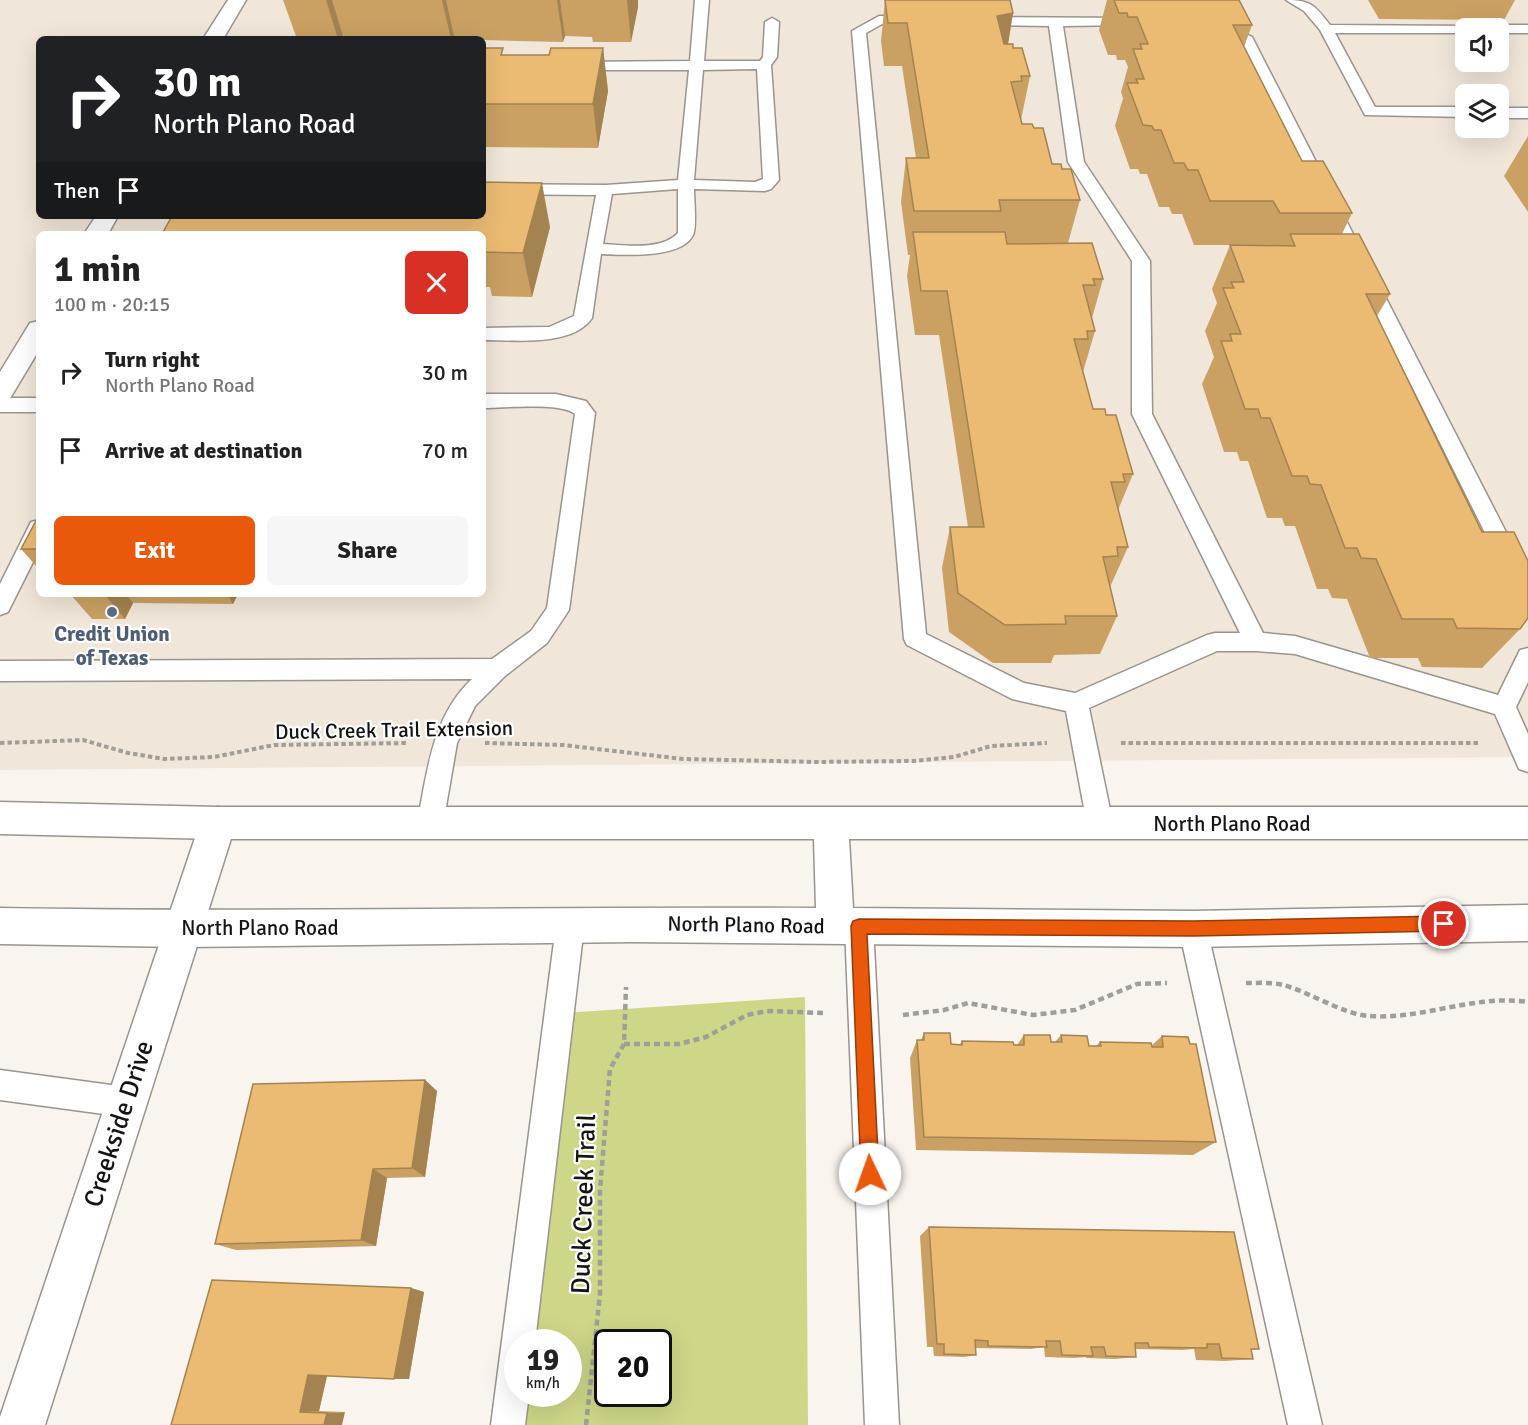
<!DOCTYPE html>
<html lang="en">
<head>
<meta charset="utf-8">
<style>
	body { margin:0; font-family:Signika,sans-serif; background:#f6f6f6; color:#222; height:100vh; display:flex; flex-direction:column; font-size:22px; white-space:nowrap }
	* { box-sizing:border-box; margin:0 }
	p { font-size:20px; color:#767676 }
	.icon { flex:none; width:33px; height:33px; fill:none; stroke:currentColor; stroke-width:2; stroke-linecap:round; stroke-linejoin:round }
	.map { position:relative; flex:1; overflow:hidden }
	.sheet { position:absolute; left:36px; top:231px; width:450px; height:366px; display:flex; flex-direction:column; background:#fff; border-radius:9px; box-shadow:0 6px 24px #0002 }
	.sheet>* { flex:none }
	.guide { position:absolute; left:36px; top:36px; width:450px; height:183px; border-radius:9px; box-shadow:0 6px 24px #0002; background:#202124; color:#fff; overflow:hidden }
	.buttons { position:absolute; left:1455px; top:18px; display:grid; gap:12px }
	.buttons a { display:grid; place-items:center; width:54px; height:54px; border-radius:9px; background:#fff; box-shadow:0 6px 24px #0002; font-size:30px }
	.speed { position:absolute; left:504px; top:1329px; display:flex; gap:12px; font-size:30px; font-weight:700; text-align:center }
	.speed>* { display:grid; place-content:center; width:78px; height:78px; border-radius:50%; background:#fff; box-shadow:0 6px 24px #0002; line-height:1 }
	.speed small { font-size:15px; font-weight:400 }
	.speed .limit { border:3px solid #111; border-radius:9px; background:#fff; color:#111 }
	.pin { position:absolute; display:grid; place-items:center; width:51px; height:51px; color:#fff; margin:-26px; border:3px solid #fff; border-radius:50%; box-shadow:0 2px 6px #0007 }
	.me { position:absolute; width:66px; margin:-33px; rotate:357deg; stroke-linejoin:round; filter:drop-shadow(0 0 4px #0008) }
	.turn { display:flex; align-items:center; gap:21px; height:126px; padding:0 18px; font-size:27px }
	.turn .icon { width:78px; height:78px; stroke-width:2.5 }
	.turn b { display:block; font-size:42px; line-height:51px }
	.then { display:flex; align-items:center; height:57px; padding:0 18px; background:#0003; gap:12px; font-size:22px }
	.round { display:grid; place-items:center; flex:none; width:63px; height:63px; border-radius:9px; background:#f6f6f6 }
	.headline { display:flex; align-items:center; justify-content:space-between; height:102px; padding:0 18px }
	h1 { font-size:36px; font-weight:700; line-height:45px }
	.cta { display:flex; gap:12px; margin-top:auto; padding:12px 18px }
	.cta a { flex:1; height:69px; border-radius:9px; background:#ea580c; color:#fff; font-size:24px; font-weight:700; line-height:69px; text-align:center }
	.cta a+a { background:#f6f6f6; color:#222 }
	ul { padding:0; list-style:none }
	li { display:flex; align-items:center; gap:18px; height:78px; padding:0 18px }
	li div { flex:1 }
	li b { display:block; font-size:22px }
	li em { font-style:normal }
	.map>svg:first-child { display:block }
</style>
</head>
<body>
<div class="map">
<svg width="1528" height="1425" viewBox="0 0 1528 1425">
	<rect width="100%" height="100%" fill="#f9f4ed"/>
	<path fill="#f0e6d9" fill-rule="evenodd" d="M0,0H1528V757L0,770ZM1466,28H1498V62H1466ZM39,39H483V216H39ZM1466,94H1498V128H1466ZM39,234H483V594H39Z"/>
	<path fill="#cfd688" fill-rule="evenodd" d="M805,997L808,1425H495L548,1014ZM518,1342H568V1394H518ZM608,1342H658V1394H608Z"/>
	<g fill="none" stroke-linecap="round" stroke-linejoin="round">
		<defs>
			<path id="lane" d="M695,0H709L704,61H760L763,57L765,22L772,18L779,22L777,57L771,65L779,180L771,189L765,191L694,189C694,200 697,227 693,235C682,259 624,255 601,254L592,318C573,347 513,340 483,340V328L549,327L574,316L596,195L483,194V184L606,185L678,180L689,70H572L565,66L572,62L690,61ZM757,69L763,179L755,182L694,180L703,70ZM678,189V233C662,251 624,245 603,244L612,194Z
				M1286,0C1312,0 1315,6 1330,25L1471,26L1473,28H1466V33H1335L1375,107H1466V117L1365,115L1320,30L1304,11Z
				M879,16H916L923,20L916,24H882L866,33L926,634L1024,683L1075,693L1207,635L1215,633H1240L1132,414V261L1068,162L1049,26L981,25L974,21L981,17L1132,18L1137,19L1139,22L1137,25L1063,26L1084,162L1150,261L1152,414L1263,633L1295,636L1498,695L1520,650L1528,648V682L1516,707L1528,734V772L1519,769L1495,714L1295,654L1256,651H1217L1089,708L1113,824L1109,832L1100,836L1091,832L1087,824L1066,711L1012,699L907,645L904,639L852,31Z
				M1218,20L1252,37L1528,575V606L1520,603L1517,597L1239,40L1213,27L1211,24Z
				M1498,25H1528V33H1498V28H1491Z
				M1498,108H1528V118H1498Z
				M483,394H556L586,401L595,413L569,610L547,643L505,676L475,706L457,743L443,824L439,832L430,836L421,832L417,824C427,773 432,716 472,679L0,681V661L492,659L531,631L547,608L575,414C561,402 503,408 483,408Z
				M0,398H39V412H0Z
				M39,520V550L8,612L0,615V584L31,522Z
				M570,913L580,917L584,926L535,1342H518V1394H529L525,1425H491L556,926L560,917Z
				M859,913L869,917L873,926L899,1425H865L845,926L849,917Z
				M1193,916L1203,920L1207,929L1322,1425H1288L1179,929L1183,920Z
				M0,1070L126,1087L137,1091L141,1102L137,1113L126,1117L0,1100Z"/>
			<path id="street" d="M218,807L230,812L236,823L45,1425H0V1417L200,823L206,812Z"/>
			<path id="secondary" d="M228,0H246L223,39H203Z
				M96,216H118L108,234H84Z
				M39,321V350L9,400L0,403V372L30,323Z
				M0,802L218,807H1528V839H849L853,908L1193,911L1528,905V941L1193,947L632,942L182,947L0,944V908C272,913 544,906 816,908L814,839H218L0,834Z"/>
		</defs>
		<use href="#lane" stroke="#99948e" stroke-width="3"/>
		<use href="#street" stroke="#99948e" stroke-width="3"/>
		<use href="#secondary" stroke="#99948e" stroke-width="3"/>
		<path stroke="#a19d98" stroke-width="4" stroke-dasharray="4.5 3" stroke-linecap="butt" d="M0,743L83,740L128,753L164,759L214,757L274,745L408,743
			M485,743L563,745L683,759L816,762L913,761L954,757L991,746L1047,743
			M1121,743H1479"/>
		<path stroke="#a19d98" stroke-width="4.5" stroke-dasharray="6 4" stroke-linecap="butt" d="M1246,983C1258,983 1272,982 1283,985C1307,991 1345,1015 1369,1016C1423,1020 1474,994 1528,1002
			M903,1015L944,1010L968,1003L1033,1015L1075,1010L1137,984L1167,983
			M624,1044H679L706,1037L747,1015L767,1011L823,1013
			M586,1425L600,1294V1190L610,1069L624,1044L626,987"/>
		<use href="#lane" fill="#fff" fill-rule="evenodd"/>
		<use href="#street" fill="#fff" fill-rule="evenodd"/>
		<use href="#secondary" fill="#fff" fill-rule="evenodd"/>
	</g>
	<path fill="#caa163" d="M283,0H638V7L631,42H593L592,37L565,36L563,42L483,40V39H481V37L454,36L453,39H370L369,36H343L341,39H297Z
		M885,0L1013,13L1008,44L1013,48L1030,76L1021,120L1022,124L1052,164L1062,169L1080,200L1068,243L1103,279L1092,318L1095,331L1083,372L1093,409L1106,415L1133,474L1118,510L1128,547L1110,587L1117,616L1100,654L1054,655L1051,663H993L949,632L942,568L950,527H968L939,335H915L907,276L910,255H908L901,202L906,158H916L902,66H884L881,41Z
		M1107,0H1238L1252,25L1244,47L1302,161L1352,213L1342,234L1390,294L1377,316L1520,629L1482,668L1422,667L1418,658H1370L1347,599L1332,598L1328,589H1317L1295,526H1285L1282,518H1267L1248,461H1240L1237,452H1224L1202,384L1214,357L1205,331L1217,303L1212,289L1230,245H1254H1194L1182,214H1172L1169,207H1159L1147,174H1140L1138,169H1130L1115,126L1123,98L1121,92L1128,67L1125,60H1117L1116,55H1108L1099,30Z
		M1368,0H1515L1504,20L1379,19Z
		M483,48L504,55H549L603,48L608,91L598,148L483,147Z
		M1528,136V212L1504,176Z
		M550,227L532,297L492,296L490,287H483V234Z
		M39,515V569L21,549Z
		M70,594H238L233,604L133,603L125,619H92Z
		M924,1033L951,1044H960L962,1041L1017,1045L1024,1035L1051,1042H1055L1061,1035L1089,1046H1096L1100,1042L1152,1045L1162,1036L1216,1142L1193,1155L916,1150L910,1058L917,1040H921Z
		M425,1080L437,1091L425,1177L387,1178L376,1246L236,1250L215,1244Z
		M929,1227L1259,1349L1251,1350L1253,1359L1225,1361L1196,1360L1194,1349L1182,1350L1136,1349V1357L1115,1359L1086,1358V1357L1074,1358L1045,1357L1044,1347L1031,1349L976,1348V1355L964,1357L934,1356L933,1347H927L920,1236Z
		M411,1288L424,1292L409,1379L327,1376L319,1411L345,1412L171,1425Z"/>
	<path fill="#a48350" d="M326,0H332L343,36L341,39H338Z
		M442,0H446L454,36L453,39H451Z
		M557,0H560L565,36L563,42Z
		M627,0H638V7L631,42Z
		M1013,13L1006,56L997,16Z
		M603,48L608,91L598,148L593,104Z
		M542,183L550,227L532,297L523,253Z
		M104,594H126L133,603L125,619Z
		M227,594H238L233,604Z
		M425,1080L437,1091L425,1177L412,1168Z
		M373,1169L387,1178L376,1246L361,1240Z
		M411,1288L424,1292L409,1379H394Z
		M308,1375L327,1376L319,1411L300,1412Z
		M345,1412L342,1425H324L327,1413Z"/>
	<path fill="#ebbb73" stroke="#a48350" stroke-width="1.5" d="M885,0H1010L1013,13L997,16L1004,44H1013V48H1022L1030,76H1021L1022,81L1011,82L1022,124H1032L1034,128H1043L1052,164H1061L1062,169H1071L1080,200H999L1001,211H914L906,158H929L907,23H888Z
		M1114,0H1239L1252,25H1233L1302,161H1323L1352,213H1280L1273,201H1210L1198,170H1188L1184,163H1174L1161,130H1154L1152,126L1143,125L1127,83H1138L1136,79H1144L1133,49H1142L1140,44H1148L1137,17H1128L1127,13H1119Z
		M483,48H503L501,55H549L551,48H603L593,104H483Z
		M483,182L542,183L523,253L483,252L484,244H483V234H162L172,216H483Z
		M913,232H1005L1007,244L1092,243L1103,279H1093L1095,285H1083L1095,331H1087L1088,339H1074L1093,409H1105L1106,415H1116L1133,474H1123L1125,482H1111L1128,547H1117L1118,556L1103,557L1117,616H1065L1066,624L1005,625L958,593L950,527H984L947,291H921Z
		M1290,234H1359L1390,294H1366L1482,532H1514L1528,561V618L1520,629L1457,628L1453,619H1402L1376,559L1361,558L1357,548H1345L1321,485L1310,484L1307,476H1292L1270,418H1261L1258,409H1245L1221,341H1232L1230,334H1241L1223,288H1234L1231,282H1244L1230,245L1295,246Z
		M39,515V549H21Z
		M924,1033H950L951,1044L962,1045V1041L1013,1042L1014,1045H1024V1035H1050L1051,1042H1062L1061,1035L1087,1036L1089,1046H1101L1100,1042L1151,1043L1152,1047H1163L1162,1036L1188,1037L1190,1044H1196L1216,1142L924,1137L917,1040H924Z
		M425,1080L412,1168L373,1169L361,1240L215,1244L253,1084Z
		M929,1227L1234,1232L1259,1349H1251L1253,1359L1222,1358L1219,1344H1207V1348L1149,1347L1148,1343H1135L1136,1357L1106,1356L1104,1347H1091L1093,1356L1062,1355L1060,1341H1046L1047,1347L988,1346V1341L975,1340L976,1355L944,1354V1344H937Z
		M212,1280L411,1288L394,1379L308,1375L300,1412L327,1413L324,1425H171Z"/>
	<path fill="#ea580c" stroke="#983908" stroke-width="1.5" d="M1444,916L1450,919L1452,924L1450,929L1444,931L1193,936L867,934L879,1174L876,1180L870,1182L864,1180L861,1174L851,926L853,921L859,919L1193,921Z"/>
	<circle fill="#5c6f8a" stroke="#fff" stroke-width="2" cx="112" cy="612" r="6"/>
	<g text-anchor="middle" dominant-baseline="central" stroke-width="4.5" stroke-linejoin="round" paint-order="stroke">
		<g font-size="21" font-weight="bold" fill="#4e5e75" stroke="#fff">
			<text x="112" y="634">Credit Union<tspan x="112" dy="24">of Texas</tspan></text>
		</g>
		<g font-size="21" fill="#161412" stroke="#fff">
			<text transform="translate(394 730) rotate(-1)">Duck Creek Trail Extension</text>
			<text x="1232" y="824">North Plano Road</text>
			<text transform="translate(746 925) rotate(1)">North Plano Road</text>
			<text x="260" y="928">North Plano Road</text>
		</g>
		<g font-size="26" fill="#161412" stroke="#fff">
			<text transform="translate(119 1124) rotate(-72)">Creekside Drive</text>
			<text transform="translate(584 1204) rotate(-88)">Duck Creek Trail</text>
		</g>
	</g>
</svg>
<div class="buttons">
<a><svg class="icon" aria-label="sound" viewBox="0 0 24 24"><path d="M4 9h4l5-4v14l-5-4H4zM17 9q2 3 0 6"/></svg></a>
<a><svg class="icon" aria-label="layers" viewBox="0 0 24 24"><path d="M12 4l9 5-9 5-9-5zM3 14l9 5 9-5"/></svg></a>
</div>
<div class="speed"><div>19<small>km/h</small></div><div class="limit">20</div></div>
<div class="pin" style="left:1444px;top:924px;background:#d93025"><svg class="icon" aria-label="arrive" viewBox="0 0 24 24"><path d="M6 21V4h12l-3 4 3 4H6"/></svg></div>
<svg class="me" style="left:870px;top:1174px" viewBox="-20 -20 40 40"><circle r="19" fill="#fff"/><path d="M0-13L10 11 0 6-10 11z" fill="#ea580c"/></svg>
<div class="guide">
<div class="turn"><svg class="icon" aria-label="right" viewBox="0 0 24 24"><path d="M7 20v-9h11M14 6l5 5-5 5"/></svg><div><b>30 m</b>North Plano Road</div></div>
<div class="then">Then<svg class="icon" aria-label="arrive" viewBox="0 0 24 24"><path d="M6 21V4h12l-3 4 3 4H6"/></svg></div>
</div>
<section class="sheet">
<div class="headline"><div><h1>1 min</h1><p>100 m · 20:15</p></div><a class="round" style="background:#d93025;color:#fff"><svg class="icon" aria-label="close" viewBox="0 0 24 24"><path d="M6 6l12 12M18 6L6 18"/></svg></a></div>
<ul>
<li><svg class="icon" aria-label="right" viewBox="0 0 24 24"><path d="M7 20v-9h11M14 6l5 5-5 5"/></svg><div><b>Turn right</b><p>North Plano Road</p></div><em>30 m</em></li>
<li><svg class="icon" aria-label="arrive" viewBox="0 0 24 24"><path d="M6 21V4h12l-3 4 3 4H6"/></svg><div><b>Arrive at destination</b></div><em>70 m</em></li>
</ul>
<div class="cta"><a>Exit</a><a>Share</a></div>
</section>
</div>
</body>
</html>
